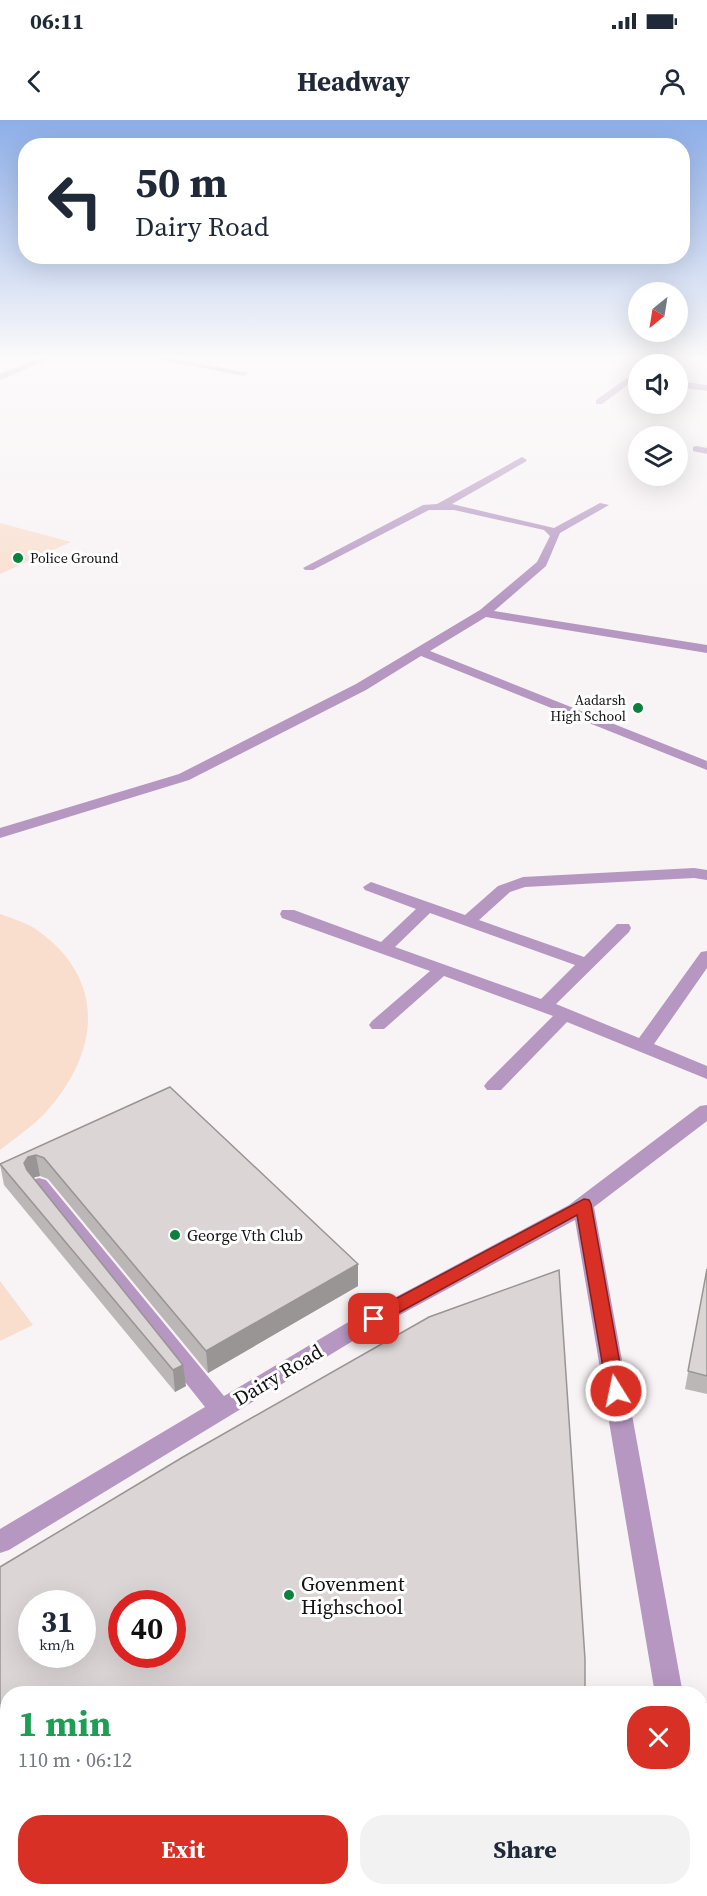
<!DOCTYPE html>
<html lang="en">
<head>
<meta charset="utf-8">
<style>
	body { margin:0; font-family:"Source Serif 4",serif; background:#f2f2f3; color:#1f2937; height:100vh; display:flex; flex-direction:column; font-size:22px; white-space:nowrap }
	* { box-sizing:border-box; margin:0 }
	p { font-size:20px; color:#747a83 }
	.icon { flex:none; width:33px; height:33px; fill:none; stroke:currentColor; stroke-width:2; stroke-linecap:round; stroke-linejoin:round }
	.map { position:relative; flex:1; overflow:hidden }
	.panel { position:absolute; left:0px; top:1566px; width:708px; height:210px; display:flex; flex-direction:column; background:#fff; border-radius:24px 24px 0 0; box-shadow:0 6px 24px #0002 }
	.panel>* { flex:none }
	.hud { position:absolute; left:18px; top:18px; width:672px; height:126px; border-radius:24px; box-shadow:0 6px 24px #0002; background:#fff; color:#1f2937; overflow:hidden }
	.needle { width:39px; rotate:210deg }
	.tools { position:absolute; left:628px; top:162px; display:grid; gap:12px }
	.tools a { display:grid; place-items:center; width:60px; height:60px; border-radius:50%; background:#fff; box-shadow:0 6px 24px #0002; font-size:30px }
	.speed { position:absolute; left:18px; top:1470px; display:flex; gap:12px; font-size:30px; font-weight:700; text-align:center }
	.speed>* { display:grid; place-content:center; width:78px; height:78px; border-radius:50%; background:#fff; box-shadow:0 6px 24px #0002; line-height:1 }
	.speed small { font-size:15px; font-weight:400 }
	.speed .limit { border:9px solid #d22; background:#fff; color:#111 }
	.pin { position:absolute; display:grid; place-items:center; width:51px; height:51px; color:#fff; margin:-26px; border-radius:12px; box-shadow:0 3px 9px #0006 }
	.me { position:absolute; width:66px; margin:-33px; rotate:350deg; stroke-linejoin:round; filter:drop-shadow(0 0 4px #0008) }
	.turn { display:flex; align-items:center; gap:21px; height:126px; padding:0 18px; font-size:27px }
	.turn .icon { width:78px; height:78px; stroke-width:2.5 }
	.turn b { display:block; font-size:42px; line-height:51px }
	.round { display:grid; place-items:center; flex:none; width:63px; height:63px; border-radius:24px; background:#f2f2f3 }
	.overview { display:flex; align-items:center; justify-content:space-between; height:102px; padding:0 18px }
	h1 { font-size:36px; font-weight:700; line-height:45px; color:#1e9e55 }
	.action { display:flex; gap:12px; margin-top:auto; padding:12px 18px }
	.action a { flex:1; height:69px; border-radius:24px; background:#d93025; color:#fff; font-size:24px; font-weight:700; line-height:69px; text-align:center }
	.action a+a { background:#f2f2f3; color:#1f2937 }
	.status { display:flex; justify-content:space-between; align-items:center; height:42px; padding:0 30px; background:#fff; direction:ltr }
	.status svg { height:16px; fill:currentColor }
	header { display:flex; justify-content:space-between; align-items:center; height:78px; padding:0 18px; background:#fff; font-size:27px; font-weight:700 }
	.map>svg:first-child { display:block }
</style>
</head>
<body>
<div class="status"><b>06:11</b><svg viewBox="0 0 49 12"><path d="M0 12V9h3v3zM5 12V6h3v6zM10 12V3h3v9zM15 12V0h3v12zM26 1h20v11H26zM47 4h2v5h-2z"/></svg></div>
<header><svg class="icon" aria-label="back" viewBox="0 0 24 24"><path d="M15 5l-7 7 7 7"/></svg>Headway<svg class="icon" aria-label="person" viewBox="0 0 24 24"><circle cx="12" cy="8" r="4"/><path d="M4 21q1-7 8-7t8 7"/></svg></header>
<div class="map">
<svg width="707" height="1776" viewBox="0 0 707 1776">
	<rect width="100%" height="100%" fill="#f8f3f5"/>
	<path fill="#f9dece" d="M0,403L71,422L0,454Z
		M0,794C11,798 24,802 34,808C107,857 101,931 46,992C33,1006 15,1018 0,1030Z
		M0,1161L33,1205L0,1221Z"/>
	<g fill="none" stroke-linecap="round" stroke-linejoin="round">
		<path fill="#b597c2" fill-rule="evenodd" d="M44,236H56L0,260V254Z
			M141,236H161L248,253L244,256Z
			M630,256L637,258L602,284H596V280Z
			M678,261L707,265V271L678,267Z
			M696,326L707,328V334L693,331V327Z
			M522,337L527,340L525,342L452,384L554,408L600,383L609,385L560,413L546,446L494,491L707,525V533L486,497L430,531L707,641V650L421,536L366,570L189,660L0,718V708L179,654L356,564L480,490L537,442L550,416L544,410L454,390H429L313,450H305L303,448L423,385L437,384Z
			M694,748L707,750V760L694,758L525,767L510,772L479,800L584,837L617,804H629L631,808L629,812L556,884L639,918L701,832L707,831V848L654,924L707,946V959L567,902L501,970H487L484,966L487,962L553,896L444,856L384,909H372L369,905L372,901L430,851L282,798L280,794L282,790H294L381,822L416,789L365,770L363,767L371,762L465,795L498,766L523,757ZM430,793L575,845L541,879L395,827Z
			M707,985V1001L594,1087L683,1574H655L575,1100L361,1216L9,1430L0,1433V1409L205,1287L32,1070L29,1065L32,1060L39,1058L46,1060L224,1276L345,1204L569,1085L700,986Z
			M707,1582V1610L700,1612V1584Z
			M700,1755L705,1757L707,1776H678V1768H700Z"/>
	</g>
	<path fill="#bcb7b7" d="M170,967L358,1166L208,1253L48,1059L40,1056L33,1058L186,1266L175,1272L4,1065L0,1044Z
		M707,1148V1274L685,1269Z"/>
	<path fill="#999595" d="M36,1035L40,1056L31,1058L27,1064L24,1043L28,1037Z
		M358,1144V1166L208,1253L206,1231Z
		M183,1245L186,1266L175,1272L173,1250Z"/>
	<path fill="#dbd5d5" stroke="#999595" stroke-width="1.5" fill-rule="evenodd" d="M170,967L358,1144L206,1231L44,1038L36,1035L28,1037L24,1043L27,1050L183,1245L173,1250L0,1044Z
		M707,1149V1256L688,1251Z
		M559,1150L585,1539V1574H8V1768H585V1776H0V1447L183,1337L429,1197ZM32,1484H82V1534H32ZM122,1484H172V1534H122Z"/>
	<linearGradient id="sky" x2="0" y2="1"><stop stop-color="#8daee8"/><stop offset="0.49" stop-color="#fcfafa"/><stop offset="1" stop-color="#fcfafa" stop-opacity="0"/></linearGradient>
	<rect width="707" height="485" fill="url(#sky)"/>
	<path fill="#d93025" stroke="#8d1f18" stroke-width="1.5" d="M584,1079L589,1080L591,1084L625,1271L622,1276L616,1278L610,1276L607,1271L577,1095L380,1203L374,1205L367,1203L365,1199L367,1194Z"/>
	<g fill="#0b823b" stroke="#fff" stroke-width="2">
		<circle cx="18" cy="438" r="6"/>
		<circle cx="638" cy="588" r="6"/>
		<circle cx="175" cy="1115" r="6"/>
		<circle cx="289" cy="1475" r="6"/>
	</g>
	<g text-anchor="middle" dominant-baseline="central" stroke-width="6" stroke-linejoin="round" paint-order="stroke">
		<g font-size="14" fill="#131212" stroke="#fff" text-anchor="start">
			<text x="30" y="438">Police Ground</text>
			<text x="626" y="580" text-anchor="end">Aadarsh<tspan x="626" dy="16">High School</tspan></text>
		</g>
		<g font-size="16" fill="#131212" stroke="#fff" text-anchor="start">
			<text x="187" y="1115">George Vth Club</text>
		</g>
		<g font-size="20" fill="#131212" stroke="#fff">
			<text transform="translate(278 1255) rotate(-31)">Dairy Road</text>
		</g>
		<g font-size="20" fill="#131212" stroke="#fff" text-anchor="start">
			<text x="301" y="1464">Govenment<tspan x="301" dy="23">Highschool</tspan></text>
		</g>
	</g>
</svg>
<div class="tools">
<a><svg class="needle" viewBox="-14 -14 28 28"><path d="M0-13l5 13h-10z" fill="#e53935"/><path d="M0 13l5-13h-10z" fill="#747a83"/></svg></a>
<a><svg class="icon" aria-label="sound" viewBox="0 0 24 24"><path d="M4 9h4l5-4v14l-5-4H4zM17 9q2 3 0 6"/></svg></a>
<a><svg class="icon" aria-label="layers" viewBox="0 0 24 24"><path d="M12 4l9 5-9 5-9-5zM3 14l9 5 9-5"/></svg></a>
</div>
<div class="speed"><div>31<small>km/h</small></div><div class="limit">40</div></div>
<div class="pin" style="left:374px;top:1199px;background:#d93025"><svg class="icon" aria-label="arrive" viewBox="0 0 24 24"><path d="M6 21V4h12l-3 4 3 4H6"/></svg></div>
<svg class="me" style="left:616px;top:1271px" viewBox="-20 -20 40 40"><circle r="17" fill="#d93025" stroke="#fff" stroke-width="3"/><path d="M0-11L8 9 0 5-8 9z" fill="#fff"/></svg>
<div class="hud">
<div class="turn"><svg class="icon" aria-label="left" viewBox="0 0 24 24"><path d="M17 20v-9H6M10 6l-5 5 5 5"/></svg><div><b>50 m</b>Dairy Road</div></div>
</div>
<section class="panel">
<div class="overview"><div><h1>1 min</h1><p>110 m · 06:12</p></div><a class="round" style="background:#d93025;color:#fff"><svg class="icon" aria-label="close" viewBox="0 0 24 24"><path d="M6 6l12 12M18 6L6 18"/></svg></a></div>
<div class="action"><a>Exit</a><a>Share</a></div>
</section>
</div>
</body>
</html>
